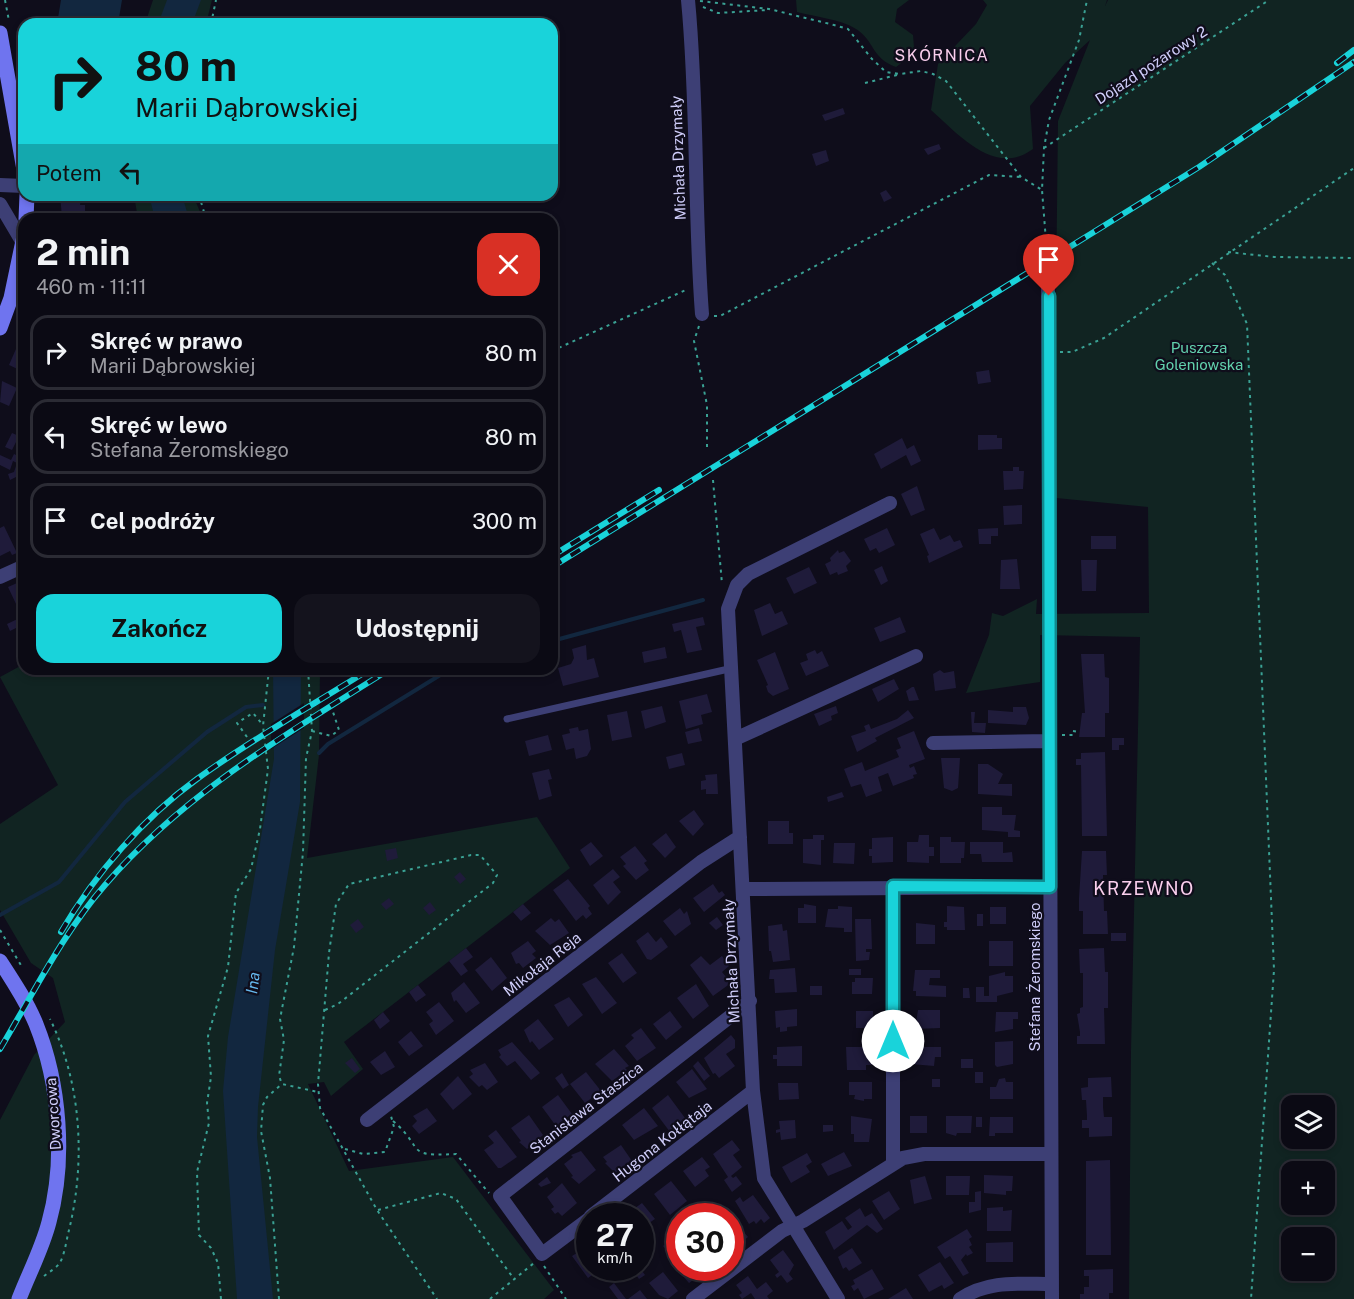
<!DOCTYPE html>
<html lang="pl">
<head>
<meta charset="utf-8">
<style>
	body { margin:0; font-family:"Public Sans",sans-serif; background:#14131d; color:#f1f3f6; height:100vh; display:flex; flex-direction:column; font-size:22px; white-space:nowrap }
	* { box-sizing:border-box; margin:0 }
	p { font-size:20px; color:#9a9aa0 }
	.icon { flex:none; width:33px; height:33px; fill:none; stroke:currentColor; stroke-width:2; stroke-linecap:round; stroke-linejoin:round }
	.map { position:relative; flex:1; overflow:hidden }
	.panel { position:absolute; left:18px; top:213px; width:540px; height:462px; display:flex; flex-direction:column; background:#0b0a14; border-radius:18px; box-shadow:0 3px 9px #0003,0 0 0 2px #2b2b34 }
	.panel>* { flex:none }
	.guide { position:absolute; left:18px; top:18px; width:540px; height:183px; border-radius:18px; box-shadow:0 3px 9px #0003,0 0 0 2px #2b2b34; background:#19d3da; color:#111; overflow:hidden }
	.fabs { position:absolute; left:1281px; top:1095px; display:grid; gap:12px }
	.fabs a { display:grid; place-items:center; width:54px; height:54px; border-radius:12px; background:#0b0a14; box-shadow:0 3px 9px #0003,0 0 0 2px #2b2b34; font-size:30px }
	.speed { position:absolute; left:576px; top:1203px; display:flex; gap:12px; font-size:30px; font-weight:700; text-align:center }
	.speed>* { display:grid; place-content:center; width:78px; height:78px; border-radius:50%; background:#0b0a14; box-shadow:0 3px 9px #0003,0 0 0 2px #2b2b34; line-height:1 }
	.speed small { font-size:15px; font-weight:400 }
	.speed .limit { border:9px solid #d22; background:#fff; color:#111 }
	.pin { position:absolute; display:grid; place-items:center; width:51px; height:51px; color:#fff; margin:-62px -26px; border-radius:50% 50% 50% 0; rotate:-45deg; box-shadow:0 0 6px #0007 }
	.pin .icon { rotate:45deg }
	.me { position:absolute; width:66px; margin:-33px; rotate:0deg; stroke-linejoin:round; filter:drop-shadow(0 0 4px #0008) }
	.turn { display:flex; align-items:center; gap:21px; height:126px; padding:0 18px; font-size:27px }
	.turn .icon { width:78px; height:78px; stroke-width:2.5 }
	.turn b { display:block; font-size:42px; line-height:51px }
	.then { display:flex; align-items:center; height:57px; padding:0 18px; background:#0003; gap:12px; font-size:22px }
	.round { display:grid; place-items:center; flex:none; width:63px; height:63px; border-radius:18px; background:#14131d }
	.head { display:flex; align-items:center; justify-content:space-between; height:102px; padding:0 18px }
	h1 { font-size:36px; font-weight:700; line-height:45px }
	.button { display:flex; gap:12px; margin-top:auto; padding:12px 18px }
	.button a { flex:1; height:69px; border-radius:18px; background:#19d3da; color:#111; font-size:24px; font-weight:700; line-height:69px; text-align:center }
	.button a+a { background:#14131d; color:#f1f3f6 }
	ul { padding:0; list-style:none }
	li { display:flex; align-items:center; gap:18px; height:75px; margin:0 12px 9px; padding:0 6px; border:3px solid #2b2b34; border-radius:18px }
	li div { flex:1 }
	li b { display:block; font-size:22px }
	li em { font-style:normal }
	.map>svg:first-child { display:block }
</style>
</head>
<body>
<div class="map">
<svg width="1354" height="1299" viewBox="0 0 1354 1299">
	<rect width="100%" height="100%" fill="#0f0d1b"/>
	<path fill="#112422" fill-rule="evenodd" d="M153,0H212L206,24H145Z
		M796,0H909L897,9L895,22L913,35L914,47L904,61L896,67C871,58 875,41 856,29C840,19 816,17 797,12Z
		M983,0H1107L1105,6L1108,0H1354V1299H1129L1131,1051L1140,637L1040,635V682L966,693L989,635L992,613L1003,616L1037,599L1036,614L1149,613L1148,507L1046,497L1043,299L1056,295L1058,121L1090,40L1065,63L1030,106L1033,149C995,177 959,135 931,110L938,64L976,24L987,5ZM1292,1106H1324V1138H1292ZM1292,1172H1324V1204H1292ZM1292,1238H1324V1270H1292Z
		M134,195H193L203,219H138Z
		M24,664V669H320L319,755L307,858L537,817L570,868L344,1042L363,1069L331,1096L324,1082L308,1084L349,1171L453,1157L554,1290L544,1299H0V1120L34,1055L65,1022L53,978L31,963L0,910V824L58,785L0,677Z"/>
	<path fill="#12273f" d="M61,0H122L118,24H57Z
		M167,0H201L192,24H158Z
		M149,195H182L189,219H155Z
		M273,669H301L300,802L275,950L258,1107L257,1137L273,1299H237L223,1091L228,1037L274,759Z"/>
	<path fill="#0f0d1b" d="M304,703V728L271,749V724Z"/>
	<g fill="none" stroke-linecap="round" stroke-linejoin="round">
		<path stroke="#12273f" stroke-width="4" d="M16,288H24
			M552,641L703,600
			M319,753L328,744L450,669
			M0,915L59,882L125,802L207,732L246,707L263,705"/>
	</g>
	<path fill="#1f1b3a" d="M843,108L845,114L825,121L822,115Z
		M939,144L941,149L928,155L924,149Z
		M826,150L829,161L816,166L812,154Z
		M886,190L892,198L884,202L880,193Z
		M60,195L81,198L80,205H85V213H80V218L62,217Z
		M21,346L24,348V372L9,365L16,349L19,350Z
		M989,370L991,382L978,384L976,372Z
		M2,381L17,388L9,406L0,402Z
		M12,433L19,436L12,450L5,447Z
		M978,435H997V438H1002V449L978,450Z
		M902,438L907,449L914,445L921,461L911,466L906,455L881,469L874,454Z
		M14,454L24,459V466L18,476L10,480L8,474L14,472L17,463L13,461L10,470L0,465V455L11,460Z
		M1013,467H1019V471H1024L1023,489L1004,490L1003,471H1013Z
		M917,486L925,510L911,516L901,494Z
		M1022,505V524L1004,525L1003,506Z
		M4,526L17,553L12,555L10,551L0,556V528Z
		M887,528L895,545L879,553L876,548L870,551L864,539Z
		M934,528L940,540L950,535L954,542L960,540L963,547L929,563L927,556L929,555L920,534Z
		M998,528V536H991V544H979L978,529Z
		M1091,536H1116V549H1091Z
		M838,550L839,553L844,551L851,561L846,566L848,571L838,575L837,572L830,575L825,564L831,561L830,558Z
		M1017,559L1020,589H1000L1001,560Z
		M1081,560H1097L1096,591H1082Z
		M882,566L888,581L881,585L874,570Z
		M809,567L817,583L794,594L786,578Z
		M24,580V602L17,606L8,587Z
		M770,603L775,614L782,611L788,624L762,636L754,610Z
		M24,616V624L10,631L7,624Z
		M703,617L705,625L696,627L702,650L687,653L681,630L674,632L672,624Z
		M900,617L906,632L880,642L874,628Z
		M586,645L587,660L594,658L599,677L563,686L558,668L571,664L574,658L572,649Z
		M665,647L667,658L644,663L642,652Z
		M815,650L817,654L822,651L829,666L806,676L800,663L808,660L806,654Z
		M775,652L789,689L773,696L768,692L766,686L768,685L757,660Z
		M1081,654H1104L1105,677L1109,678V713H1105V737H1079L1082,713H1085Z
		M940,670L944,673L954,671L956,688L935,691L933,674Z
		M894,679L899,689L878,702L872,689Z
		M912,687H914L919,700L909,701L906,691Z
		M707,694L712,712L701,715L703,724L686,729L679,701Z
		M662,706L666,722L645,729L641,711Z
		M836,706L838,713L831,716L832,720L819,726L814,714Z
		M1013,707H1026L1029,718L1026,725L988,723V710L1013,712Z
		M908,710L914,718L875,738L877,741L857,752L851,736L866,731L864,726L869,724L871,729L897,719Z
		M627,711L632,737L612,741L607,715Z
		M971,712H975L974,723H986L985,733L972,732Z
		M578,727L579,731L588,729L591,749L587,756L576,759L574,748L566,750L562,735L570,733L569,729Z
		M699,728L702,741L688,744L685,732Z
		M914,731L925,759L909,765L910,768L914,766L917,774L913,775L914,778L893,786L888,773L878,777L882,791L866,797L861,784L851,787L844,769L862,762L865,771L899,757L896,750L901,748L897,738Z
		M548,735L552,750L529,756L525,741Z
		M1112,738H1124V745H1119V750H1112Z
		M1105,752L1107,836H1082L1081,765H1076V759H1081V753Z
		M682,753L685,765L669,769L666,757Z
		M941,758H960L958,788L952,791L944,788Z
		M978,764H988L1003,774L998,784H1012V796L978,794Z
		M549,769L552,779L548,780L552,796L539,800L532,773Z
		M717,774L718,794H706V789L701,790V781L706,780L705,775Z
		M842,792L844,797L828,802L827,797Z
		M982,807H1002V815H1016L1014,830L1020,831V837H1008V832L982,830Z
		M694,810L704,824L693,836L679,821Z
		M768,821H789V833H793V844H768Z
		M666,833L676,847L665,858L652,844Z
		M813,835H824V840H821V865L803,863V839H813Z
		M919,835H929V847H934V856H929V863L907,862V842H918Z
		M893,837V862L872,863V856H869V849H872V838Z
		M940,837H951V842H965L964,858H961V863H940Z
		M591,842L603,856L590,866L580,850Z
		M970,842H1003V853L1012,852L1013,862H982L981,854H970Z
		M834,843H855L854,864L833,863Z
		M635,846L647,861L644,863L649,870L636,880L623,866L626,864L620,857Z
		M396,848L398,858L387,861L385,850Z
		M1082,851H1106L1107,875H1103L1104,911H1107L1108,934H1083V911H1079V898Z
		M613,869L620,877L613,882L621,892L608,905L593,885Z
		M460,872L466,879L460,884L454,877Z
		M568,879L590,906L588,908L592,914L586,919L583,915L576,921L553,890Z
		M713,884L719,893L722,891L725,895L704,912L693,898Z
		M389,898L394,904L386,910L381,904Z
		M430,902L436,910L429,915L423,908Z
		M523,904L531,913L521,921L513,912Z
		M804,904L816,906V923H798V908H804Z
		M838,906L852,907V932H844V928L825,927L828,909H838Z
		M947,906L964,907L965,930H947V927H944V922H947Z
		M990,907H1006V924H990Z
		M680,908L684,914L687,911L691,924L675,936L663,921Z
		M977,914H983V926H977Z
		M717,917L723,925L716,930L709,923Z
		M551,918L555,922L559,919L569,933L550,945L535,931Z
		M358,919L364,927L356,933L350,925Z
		M855,919H871L872,949H866V952H870L869,960L856,961Z
		M916,923L935,925V944H916Z
		M782,924L783,931L787,930L790,960L773,962L771,951H769L768,926Z
		M648,932L656,942L661,937L668,947L651,960L647,959L636,941Z
		M1111,933H1126V941H1111Z
		M528,941L536,951L532,954L536,958L523,968L519,963L516,964L511,953Z
		M989,941H1013V966H989Z
		M466,948L473,957L463,964L468,971L461,976L449,961Z
		M1104,948L1105,972H1108V1008H1104L1105,1044H1077V1036H1080V1032L1077,1014L1080,1013V1008L1083,1007V973H1080L1079,949Z
		M622,953L637,973L623,983L608,963Z
		M701,956L710,965L722,956L729,966L722,972L731,983L713,996L690,965Z
		M491,957L507,978L492,991L475,970Z
		M795,968L797,992L775,993L774,979H769L770,970Z
		M849,969H861V975H849Z
		M915,970H940V978H930L929,985L946,986V997L916,996V991H913Z
		M1005,972V976H1013V992L997,996V1002H976V987H984V996H989V976Z
		M596,977L617,1003L602,1014L582,984Z
		M855,978H873L872,994H852V982H855Z
		M464,982L480,1003L466,1013L456,1000L454,1002L451,993Z
		M696,984L709,1006L693,1019L677,998Z
		M418,985L426,995L416,1002L409,992Z
		M810,986H822V995H810Z
		M963,988H969L970,998H963Z
		M569,997L583,1015L568,1027L554,1005Z
		M439,1002L454,1021L436,1035L429,1024L433,1021L426,1012Z
		M797,1009V1026L787,1027V1031L780,1032V1027L776,1028L775,1011Z
		M918,1010H940V1028L915,1029Z
		M670,1011L682,1027L666,1040L653,1024Z
		M856,1011H873V1028H856Z
		M383,1012L390,1021L380,1029L374,1020Z
		M996,1012H1018V1019H1013V1029L995,1032Z
		M538,1019L554,1039L539,1050L532,1041L530,1043L524,1030Z
		M641,1028L656,1048L637,1061L625,1046L634,1038L631,1035Z
		M411,1031L423,1046L409,1056L398,1042Z
		M731,1035L735,1040V1048L726,1054L735,1066L719,1078L715,1073L713,1074L704,1058Z
		M1013,1041V1064L997,1067L995,1065V1042Z
		M512,1042L540,1073L531,1080L515,1061L507,1066L499,1057L501,1055L498,1050Z
		M802,1046V1066H777V1059H773V1055H777V1047Z
		M846,1047H872V1065H866V1070H847Z
		M912,1047H941V1057H935L934,1066L911,1064Z
		M614,1049L629,1066L625,1068L627,1070L612,1081L595,1064Z
		M385,1051L395,1067L381,1075L370,1062Z
		M352,1058L360,1069L355,1073L345,1063Z
		M961,1059H973V1068H961Z
		M698,1061L710,1076L704,1081L693,1066Z
		M485,1063L498,1082L487,1090L482,1085L479,1087L469,1077L473,1074L470,1070Z
		M692,1069L707,1089L689,1098L676,1082Z
		M586,1072L601,1091L585,1103L570,1084Z
		M975,1072H983V1083H975Z
		M562,1073L569,1085L563,1089L555,1078Z
		M458,1076L472,1094L453,1110L440,1094Z
		M1111,1077L1112,1097H1103V1107L1104,1117H1112V1136L1089,1137V1128H1082V1120H1087V1116L1086,1100H1082L1081,1088L1088,1087V1078Z
		M1005,1078L1006,1082H1013V1099H990V1087H996L999,1079Z
		M932,1079H940V1087H932Z
		M849,1082H872V1099H864V1101L854,1099L855,1095H849Z
		M778,1083H798L799,1099L779,1100Z
		M558,1095L572,1114L565,1119L567,1122L556,1126L542,1107Z
		M668,1095L685,1118L670,1132L652,1108Z
		M427,1108L437,1121L419,1134L412,1126L417,1121L413,1116Z
		M644,1108L658,1126L634,1140L622,1125Z
		M529,1115L543,1135L527,1149L519,1142L521,1141L511,1128Z
		M851,1116L872,1119L869,1142H854V1134H851Z
		M910,1116H927V1133H910Z
		M946,1116H972L971,1133H957L956,1136L946,1133Z
		M976,1117H982V1127H976Z
		M990,1117H1013V1133H995V1136H989Z
		M795,1120L796,1138L781,1140L780,1132L776,1133V1130L780,1129L779,1121Z
		M823,1125H833V1131L823,1132Z
		M496,1130L517,1157L501,1168H498L484,1150L494,1143L488,1136Z
		M732,1140L740,1150L733,1155L742,1167L731,1176L733,1178L736,1176L742,1184L732,1192L724,1180L728,1177L713,1154Z
		M621,1145L632,1161L615,1173L605,1163L607,1162L603,1157Z
		M581,1151L596,1170L579,1184L571,1177L573,1176L564,1164L573,1157L571,1155Z
		M844,1152L852,1166L828,1176L821,1164Z
		M807,1153L812,1162L806,1166L810,1172L791,1183L782,1167Z
		M702,1157L710,1167L705,1170L709,1176L695,1187L683,1171Z
		M1110,1160L1111,1255H1086V1161Z
		M984,1175L1013,1176L1012,1191H1006V1195L984,1193Z
		M925,1176L932,1199L914,1204L910,1180Z
		M946,1176H970L969,1195H946Z
		M547,1177L551,1183L541,1187L538,1184Z
		M671,1181L687,1201L670,1215L654,1194Z
		M562,1183L577,1203L562,1216L558,1212L555,1214L551,1209L554,1207L547,1197Z
		M889,1191L900,1209L884,1220L872,1201Z
		M981,1191V1210L969,1213V1202H975V1192Z
		M753,1195L770,1218L764,1223L761,1219L756,1224L754,1221L749,1224L735,1201L740,1197L743,1202Z
		M642,1203L655,1219L640,1229V1216H624Z
		M1003,1207V1211L1012,1210L1011,1231H987V1208Z
		M860,1208L865,1217L872,1213L883,1229L877,1233L867,1225L834,1250L825,1232L842,1221L848,1230L852,1227L845,1218Z
		M676,1220L680,1225V1238L669,1225Z
		M736,1223L748,1237L736,1247L730,1240V1227Z
		M967,1229L972,1237L969,1239L972,1245L969,1247L973,1253L967,1256L966,1254L961,1260L969,1273L963,1276L950,1256L945,1259L937,1247Z
		M674,1237L680,1244V1255L675,1259L663,1246Z
		M649,1239L654,1246L647,1251L642,1245Z
		M1013,1242V1262H986V1243Z
		M590,1245V1268H602L588,1278L572,1256Z
		M852,1248L862,1263L849,1271L846,1267L843,1269L838,1257Z
		M783,1250L794,1265L789,1274L793,1279L787,1283L781,1275L777,1278L775,1275L779,1272L770,1260Z
		M680,1259V1268H697L701,1274L689,1283L673,1265Z
		M940,1262L954,1283L944,1289L942,1285L929,1292L918,1275Z
		M634,1268H640L645,1275L639,1279L632,1269Z
		M872,1269L884,1289L864,1299L858,1288L854,1291L851,1286L855,1284L853,1280Z
		M1113,1269V1293H1109V1299H1080V1294H1084V1287H1089V1276H1084V1270Z
		M663,1272L678,1291L668,1299L659,1295L649,1283Z
		M748,1276L757,1289L766,1282L773,1291L767,1296L769,1299H755L751,1293L742,1299L739,1295L742,1293L736,1285Z
		M614,1283L626,1299H618L609,1287Z
		M906,1288L913,1299H888Z
		M640,1290L647,1299H628Z"/>
	<g fill="none" stroke-linecap="round" stroke-linejoin="round">
		<path stroke="#3aa194" stroke-width="2" stroke-dasharray="3 4.5" stroke-linecap="butt" d="M5,0L9,21
			M700,1L769,9L834,25L848,29L872,59L886,72L900,74L921,71L933,74L946,81L1021,177L1042,190
			M703,7L718,13L768,10
			M211,24L216,0
			M865,83L897,75
			M1044,148L1269,0
			M199,195L206,219
			M1228,252L1274,257L1354,258
			M1047,254L1042,190L1044,148L1049,120L1079,40L1087,0
			M1212,263L1225,275L1247,324L1274,970L1251,1299
			M714,316H720L989,175L1021,177
			M699,326L694,341L707,405V451
			M552,351L688,289
			M1060,352H1072L1104,338L1354,168
			M713,480L722,584
			M308,669L312,731L306,758L303,852L294,947L280,1019L284,1040L279,1076L282,1084L318,1092
			M312,731L331,736L339,730L333,712
			M1062,735H1073V731L1079,732
			M247,737L237,723L253,713L262,724
			M0,930L22,967
			M325,1010L338,1004L493,883L497,875L480,855H471L349,884L336,904L329,953L318,1084L320,1108L377,1210L437,1299
			M393,1121C426,1149 403,1157 456,1154L489,1193
			M345,1149L363,1154L385,1152L394,1127L391,1116
			M378,1210L441,1193L456,1199L514,1279
			M544,1266L566,1299
			M44,1276C49,1272 55,1269 59,1264C64,1257 66,1243 68,1234C86,1164 82,1084 50,1019
			M221,1299L218,1263L211,1248L199,1235L197,1172L209,1123L207,1103L211,1077L208,1036L228,967L236,893L251,869L260,829L268,769L263,726L269,669
			M279,1299L270,1178L261,1131L263,1105L267,1097L282,1084
			M490,1299L534,1263"/>
		<path stroke="#3d3f75" stroke-width="7" d="M507,719L733,668"/>
		<path stroke="#3d3f75" stroke-width="14" d="M688,0C698,104 694,210 702,314
			M0,185L24,186
			M0,204L23,243
			M1048,266L1052,1299
			M0,577L24,566
			M735,739L916,656
			M933,743L1050,741
			M893,886V1163
			M745,889L1050,887
			M367,1120L701,862L740,837
			M591,1216L753,1091
			M590,1218L542,1254L500,1196L750,1001
			M693,1299L782,1231L803,1221L903,1158L924,1154H1050
			M838,1299L764,1178L753,1091L728,609L737,585L748,574L890,503
			M960,1299C989,1280 1018,1284 1052,1284"/>
		<path stroke="#6f74ef" stroke-width="15" d="M0,33L24,170
			M26,219L27,195
			M0,328L11,298L24,236
			M0,961C13,981 27,1002 36,1024C60,1084 66,1160 49,1222C42,1249 29,1273 19,1299"/>
		<defs>
			<path id="rail" d="M1337,63L1354,50
				M552,556L659,490
				M552,567L1199,167L1354,62
				M61,932C95,874 143,818 197,779C252,739 313,705 370,669
				M0,1049C33,994 63,933 105,885C184,793 288,733 390,669"/>
		</defs>
		<use href="#rail" stroke="#19d3da" stroke-width="6"/>
		<use href="#rail" stroke="#0f0d1b" stroke-width="4" stroke-dasharray="11" stroke-linecap="butt"/>
	</g>
	<g fill="none" stroke-linecap="round" stroke-linejoin="round">
		<defs>
			<path id="route" d="M893,1041V886L1050,887L1049,296"/>
		</defs>
		<use href="#route" stroke="#10898e" stroke-width="15"/>
		<use href="#route" stroke="#19d3da" stroke-width="10"/>
	</g>
	<g text-anchor="middle" dominant-baseline="central" stroke-width="4.5" stroke-linejoin="round" paint-order="stroke">
		<g font-size="15" fill="#cfcdf9" stroke="#0f0d1b">
			<text transform="translate(1151 65) rotate(-33)">Dojazd pożarowy 2</text>
			<text transform="translate(678 158) rotate(-92)">Michała Drzymały</text>
			<text transform="translate(731 961) rotate(-93)">Michała Drzymały</text>
			<text transform="translate(542 964) rotate(-38)">Mikołaja Reja</text>
			<text transform="translate(1034 977) rotate(-90)">Stefana Żeromskiego</text>
			<text transform="translate(586 1108) rotate(-38)">Stanisława Staszica</text>
			<text transform="translate(53 1114) rotate(-94)">Dworcowa</text>
			<text transform="translate(662 1141) rotate(-38)">Hugona Kołłątaja</text>
		</g>
		<g font-size="15" fill="#62d0ad" stroke="#0f0d1b">
			<text x="1199" y="347">Puszcza<tspan x="1199" dy="17">Goleniowska</tspan></text>
		</g>
		<g font-size="16" letter-spacing="1.5" fill="#facfed" stroke="#0f0d1b">
			<text x="942" y="55">SKÓRNICA</text>
		</g>
		<g font-size="16" font-style="italic" fill="#66b8ee" stroke="#0f0d1b">
			<text transform="translate(253 983) rotate(-83)">Ina</text>
		</g>
		<g font-size="18" letter-spacing="1.5" fill="#facfed" stroke="#0f0d1b">
			<text x="1144" y="888">KRZEWNO</text>
		</g>
	</g>
</svg>
<div class="fabs">
<a><svg class="icon" aria-label="layers" viewBox="0 0 24 24"><path d="M12 4l9 5-9 5-9-5zM3 14l9 5 9-5"/></svg></a>
<a>+</a>
<a>−</a>
</div>
<div class="speed"><div>27<small>km/h</small></div><div class="limit">30</div></div>
<div class="pin" style="left:1049px;top:296px;background:#d93025"><svg class="icon" aria-label="arrive" viewBox="0 0 24 24"><path d="M6 21V4h12l-3 4 3 4H6"/></svg></div>
<svg class="me" style="left:893px;top:1041px" viewBox="-20 -20 40 40"><circle r="19" fill="#fff"/><path d="M0-13L10 11 0 6-10 11z" fill="#19d3da"/></svg>
<div class="guide">
<div class="turn"><svg class="icon" aria-label="right" viewBox="0 0 24 24"><path d="M7 20v-9h11M14 6l5 5-5 5"/></svg><div><b>80 m</b>Marii Dąbrowskiej</div></div>
<div class="then">Potem<svg class="icon" aria-label="left" viewBox="0 0 24 24"><path d="M17 20v-9H6M10 6l-5 5 5 5"/></svg></div>
</div>
<section class="panel">
<div class="head"><div><h1>2 min</h1><p>460 m · 11:11</p></div><a class="round" style="background:#d93025;color:#fff"><svg class="icon" aria-label="close" viewBox="0 0 24 24"><path d="M6 6l12 12M18 6L6 18"/></svg></a></div>
<ul>
<li><svg class="icon" aria-label="right" viewBox="0 0 24 24"><path d="M7 20v-9h11M14 6l5 5-5 5"/></svg><div><b>Skręć w prawo</b><p>Marii Dąbrowskiej</p></div><em>80 m</em></li>
<li><svg class="icon" aria-label="left" viewBox="0 0 24 24"><path d="M17 20v-9H6M10 6l-5 5 5 5"/></svg><div><b>Skręć w lewo</b><p>Stefana Żeromskiego</p></div><em>80 m</em></li>
<li><svg class="icon" aria-label="arrive" viewBox="0 0 24 24"><path d="M6 21V4h12l-3 4 3 4H6"/></svg><div><b>Cel podróży</b></div><em>300 m</em></li>
</ul>
<div class="button"><a>Zakończ</a><a>Udostępnij</a></div>
</section>
</div>
</body>
</html>
